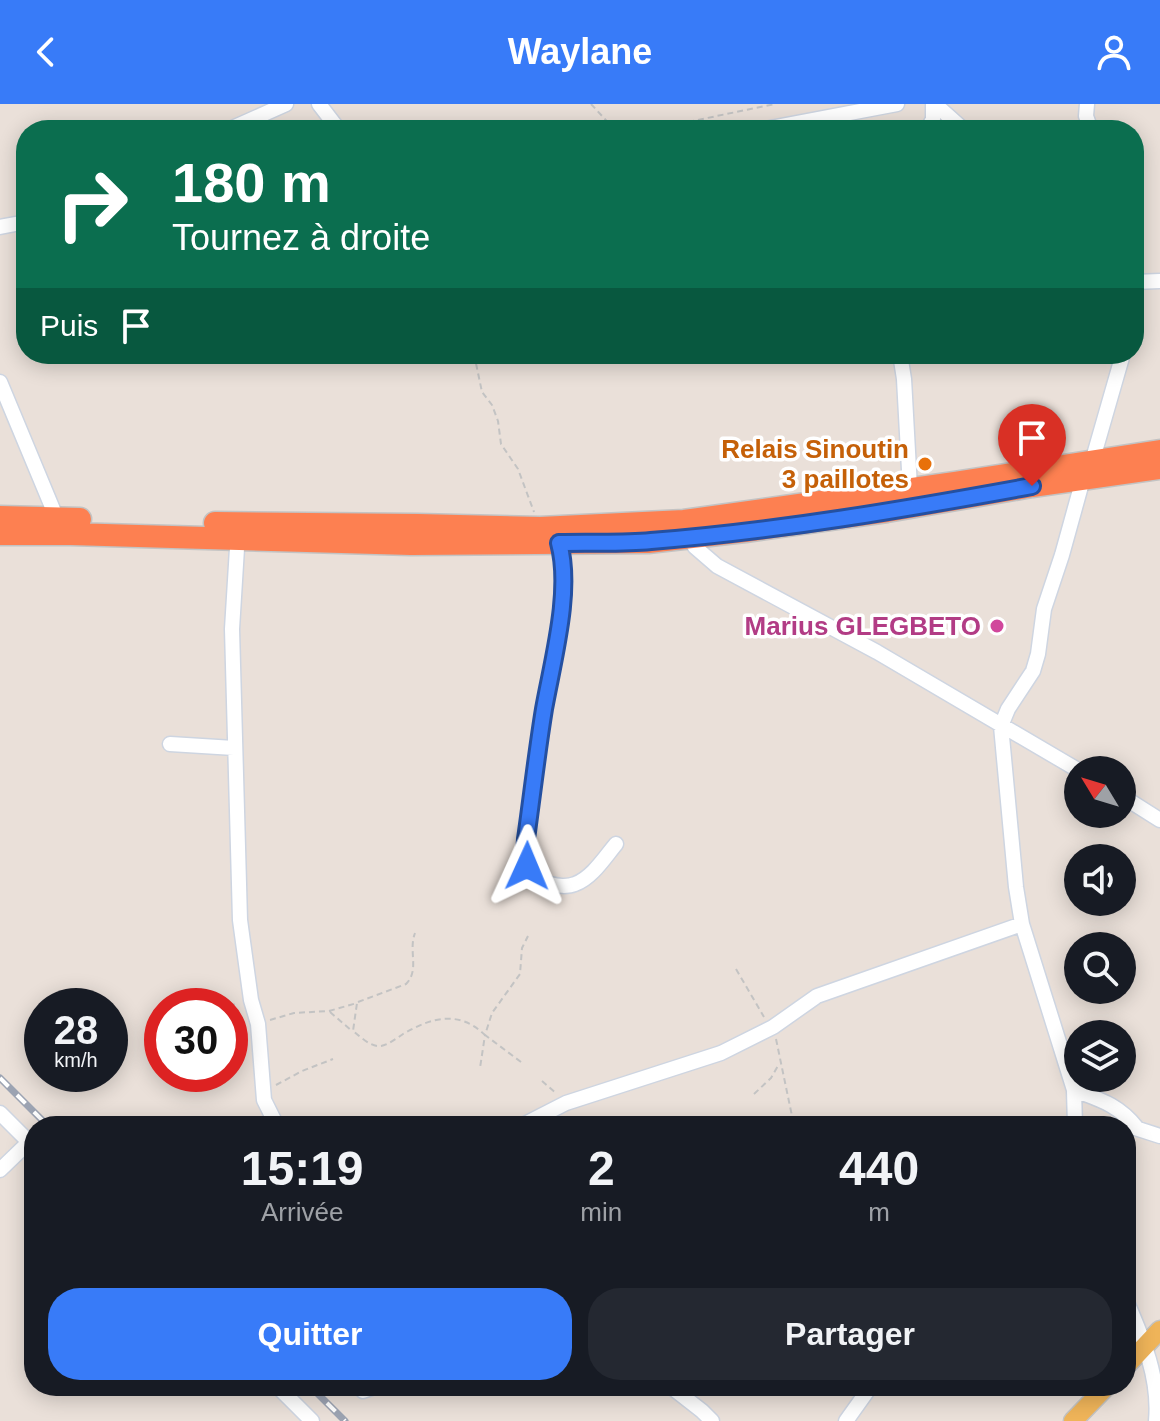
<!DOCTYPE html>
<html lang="fr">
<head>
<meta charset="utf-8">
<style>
	body { margin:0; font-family:Arial,sans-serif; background:#242831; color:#f1f3f6; height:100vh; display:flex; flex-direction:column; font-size:30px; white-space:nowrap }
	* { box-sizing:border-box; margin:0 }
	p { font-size:26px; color:#9ea1a6 }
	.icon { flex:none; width:44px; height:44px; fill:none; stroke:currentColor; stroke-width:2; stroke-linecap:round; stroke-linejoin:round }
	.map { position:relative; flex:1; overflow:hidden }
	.details { position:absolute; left:24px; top:1012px; width:1112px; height:280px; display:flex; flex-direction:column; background:#171b24; border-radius:32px; box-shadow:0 4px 20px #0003 }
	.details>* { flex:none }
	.top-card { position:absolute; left:16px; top:16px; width:1128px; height:244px; border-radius:32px; box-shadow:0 4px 20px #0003; background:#0b6e4f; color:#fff; overflow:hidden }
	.needle { width:52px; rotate:308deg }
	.fabs { position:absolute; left:1064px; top:652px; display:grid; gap:16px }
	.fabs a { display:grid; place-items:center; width:72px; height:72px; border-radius:50%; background:#171b24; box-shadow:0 4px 20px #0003; font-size:40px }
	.speed { position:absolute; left:24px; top:884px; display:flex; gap:16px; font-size:40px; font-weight:700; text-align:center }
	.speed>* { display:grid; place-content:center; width:104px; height:104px; border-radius:50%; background:#171b24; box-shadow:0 4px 20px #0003; line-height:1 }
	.speed small { font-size:20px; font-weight:400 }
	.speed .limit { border:12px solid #d22; background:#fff; color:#111 }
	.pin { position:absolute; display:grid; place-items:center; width:68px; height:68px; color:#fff; margin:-82px -34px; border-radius:50% 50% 50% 0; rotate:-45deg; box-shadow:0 0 8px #0007 }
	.pin .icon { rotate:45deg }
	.me { position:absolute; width:88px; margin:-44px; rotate:1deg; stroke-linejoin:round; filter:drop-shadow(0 0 6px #0008) }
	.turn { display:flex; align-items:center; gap:28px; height:168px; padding:0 24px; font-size:36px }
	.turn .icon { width:104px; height:104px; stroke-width:2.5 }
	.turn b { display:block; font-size:56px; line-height:68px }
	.then { display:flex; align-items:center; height:76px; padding:0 24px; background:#0003; gap:16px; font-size:30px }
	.eta { display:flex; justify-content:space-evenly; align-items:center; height:136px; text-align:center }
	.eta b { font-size:48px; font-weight:600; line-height:56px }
	.primary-button { display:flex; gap:16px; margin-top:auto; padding:16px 24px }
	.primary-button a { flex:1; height:92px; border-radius:32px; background:#387bf8; color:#fff; font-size:32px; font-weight:600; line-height:92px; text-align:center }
	.primary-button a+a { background:#242831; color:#f1f3f6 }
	header { display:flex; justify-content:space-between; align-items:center; height:104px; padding:0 24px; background:#387bf8; color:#fff; font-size:36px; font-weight:600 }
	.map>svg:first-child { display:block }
</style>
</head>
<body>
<header><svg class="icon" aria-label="back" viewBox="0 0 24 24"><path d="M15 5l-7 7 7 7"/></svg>Waylane<svg class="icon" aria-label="person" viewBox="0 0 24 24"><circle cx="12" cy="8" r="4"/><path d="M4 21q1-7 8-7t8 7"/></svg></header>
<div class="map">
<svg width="1160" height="1317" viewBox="0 0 1160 1317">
	<rect width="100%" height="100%" fill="#eae0d9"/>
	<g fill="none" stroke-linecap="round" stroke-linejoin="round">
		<defs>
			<path id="minor" d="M319,0L339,26
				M935,0L964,26
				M1087,0L1086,12L1091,26
				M228,26L286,0
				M760,26L897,0
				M927,26L933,15V0
				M0,123L26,118
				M1134,178L1160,177
				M900,250L904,275L910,384
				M0,278L57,415
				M1092,358L1123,250
				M238,428L232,525L240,816L251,896L258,920L264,996L277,1022
				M687,430L695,443L717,462L877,548L1078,666
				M559,439C572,488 551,566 542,617C536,656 532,696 526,735C524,758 525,773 550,780C557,782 568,783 575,780C592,774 605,753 616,740
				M170,640L234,644
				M1122,692L1160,716
				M1074,986C1101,996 1119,1001 1137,1024
				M0,1009L34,1043
				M521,1022L566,999L721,949L773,923L817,892L1022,820
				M1075,1022L1074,986L1022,820L1016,783L1001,622L1008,605L1033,567L1038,550L1044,505L1062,451L1083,375
				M1121,1022H1129L1160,1032
				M0,1066L29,1038
				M1126,1196C1143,1234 1160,1275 1156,1317
				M277,1282L312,1317
				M670,1282L702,1307L712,1317
				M363,1287L377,1282
				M846,1317L871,1282"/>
			<path id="major" d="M1126,1262L1160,1226
				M1073,1317L1107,1282"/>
			<path id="highway" d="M0,413L80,415
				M215,419L418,421L540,424L684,417L955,379L1160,347
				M0,430H71L411,440L648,438L745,427L887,407L1032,382L1160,364"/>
		</defs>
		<use href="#minor" stroke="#ced5e1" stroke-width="17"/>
		<use href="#major" stroke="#c3c3c3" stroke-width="21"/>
		<use href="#highway" stroke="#c3c3c3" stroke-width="25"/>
		<path stroke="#c3c3c3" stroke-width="2" stroke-dasharray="6 4" stroke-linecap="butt" d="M591,0L615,26
			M649,26L775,0
			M474,250L482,288L492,301L498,317L501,340L518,365L534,408
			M736,865L764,913
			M358,898L406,880C420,866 408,847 415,829
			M229,902L238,899
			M330,908L352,927
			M270,916L294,909L329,907L357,899L353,927C361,933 370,943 381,942C388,941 397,934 403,930C432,913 459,906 485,931L480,964
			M776,935L792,1012
			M521,958L485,931L492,909L520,870L522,844L528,832
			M542,977L557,990
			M276,981L302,967L333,955
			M754,990L771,974L779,960"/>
		<use href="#minor" stroke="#fff" stroke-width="14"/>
		<use href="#major" stroke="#efb459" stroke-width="18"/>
		<use href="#highway" stroke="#fd8051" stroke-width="22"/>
		<defs>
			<path id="rail" d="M0,974L48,1022
				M310,1282L345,1317"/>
		</defs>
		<use href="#rail" stroke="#9ca3b2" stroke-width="7"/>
		<use href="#rail" stroke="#fff" stroke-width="4" stroke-dasharray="12" stroke-linecap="butt"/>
	</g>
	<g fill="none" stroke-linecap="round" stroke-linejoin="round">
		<defs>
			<path id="route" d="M527,762L525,750L526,735C532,692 537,648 544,605C553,555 572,487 559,439C590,438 621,440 651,437C779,427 906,405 1032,382"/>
		</defs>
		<use href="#route" stroke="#2450a1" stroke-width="20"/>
		<use href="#route" stroke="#387bf8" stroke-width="14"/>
	</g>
	<circle fill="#e8710a" stroke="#fff" stroke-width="3" cx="925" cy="360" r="8"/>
	<circle fill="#d1479c" stroke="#fff" stroke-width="3" cx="997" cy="522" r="8"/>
	<g text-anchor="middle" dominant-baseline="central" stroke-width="7" stroke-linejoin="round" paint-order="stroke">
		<g font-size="26" font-weight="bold" fill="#c56008" stroke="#fff" text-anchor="end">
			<text x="909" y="345">Relais Sinoutin<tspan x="909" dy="30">3 paillotes</tspan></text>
		</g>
		<g font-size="26" font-weight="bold" fill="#b23c85" stroke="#fff" text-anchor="end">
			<text x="981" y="522">Marius GLEGBETO</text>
		</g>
	</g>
</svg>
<div class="fabs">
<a><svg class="needle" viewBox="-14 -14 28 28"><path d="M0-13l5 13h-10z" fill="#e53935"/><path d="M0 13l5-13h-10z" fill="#9ea1a6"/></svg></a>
<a><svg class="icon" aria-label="sound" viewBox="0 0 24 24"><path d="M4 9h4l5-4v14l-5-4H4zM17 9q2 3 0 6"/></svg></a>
<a><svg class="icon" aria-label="search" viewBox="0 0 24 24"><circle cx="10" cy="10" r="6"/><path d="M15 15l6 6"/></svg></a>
<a><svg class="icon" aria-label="layers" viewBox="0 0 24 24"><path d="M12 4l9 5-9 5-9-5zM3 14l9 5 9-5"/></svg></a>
</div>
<div class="speed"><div>28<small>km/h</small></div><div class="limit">30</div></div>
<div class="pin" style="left:1032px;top:382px;background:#d93025"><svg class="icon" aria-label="arrive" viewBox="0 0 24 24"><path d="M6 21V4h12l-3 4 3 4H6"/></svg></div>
<svg class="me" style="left:527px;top:762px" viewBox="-20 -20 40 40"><path d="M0-17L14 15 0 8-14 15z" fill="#387bf8" stroke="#fff" stroke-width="4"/></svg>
<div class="top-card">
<div class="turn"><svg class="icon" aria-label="right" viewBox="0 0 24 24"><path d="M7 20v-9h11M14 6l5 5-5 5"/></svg><div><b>180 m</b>Tournez à droite</div></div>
<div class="then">Puis<svg class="icon" aria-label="arrive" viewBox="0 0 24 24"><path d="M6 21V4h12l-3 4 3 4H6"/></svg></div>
</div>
<section class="details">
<div class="eta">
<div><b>15:19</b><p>Arrivée</p></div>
<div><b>2</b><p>min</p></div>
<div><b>440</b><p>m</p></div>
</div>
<div class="primary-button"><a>Quitter</a><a>Partager</a></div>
</section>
</div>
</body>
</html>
